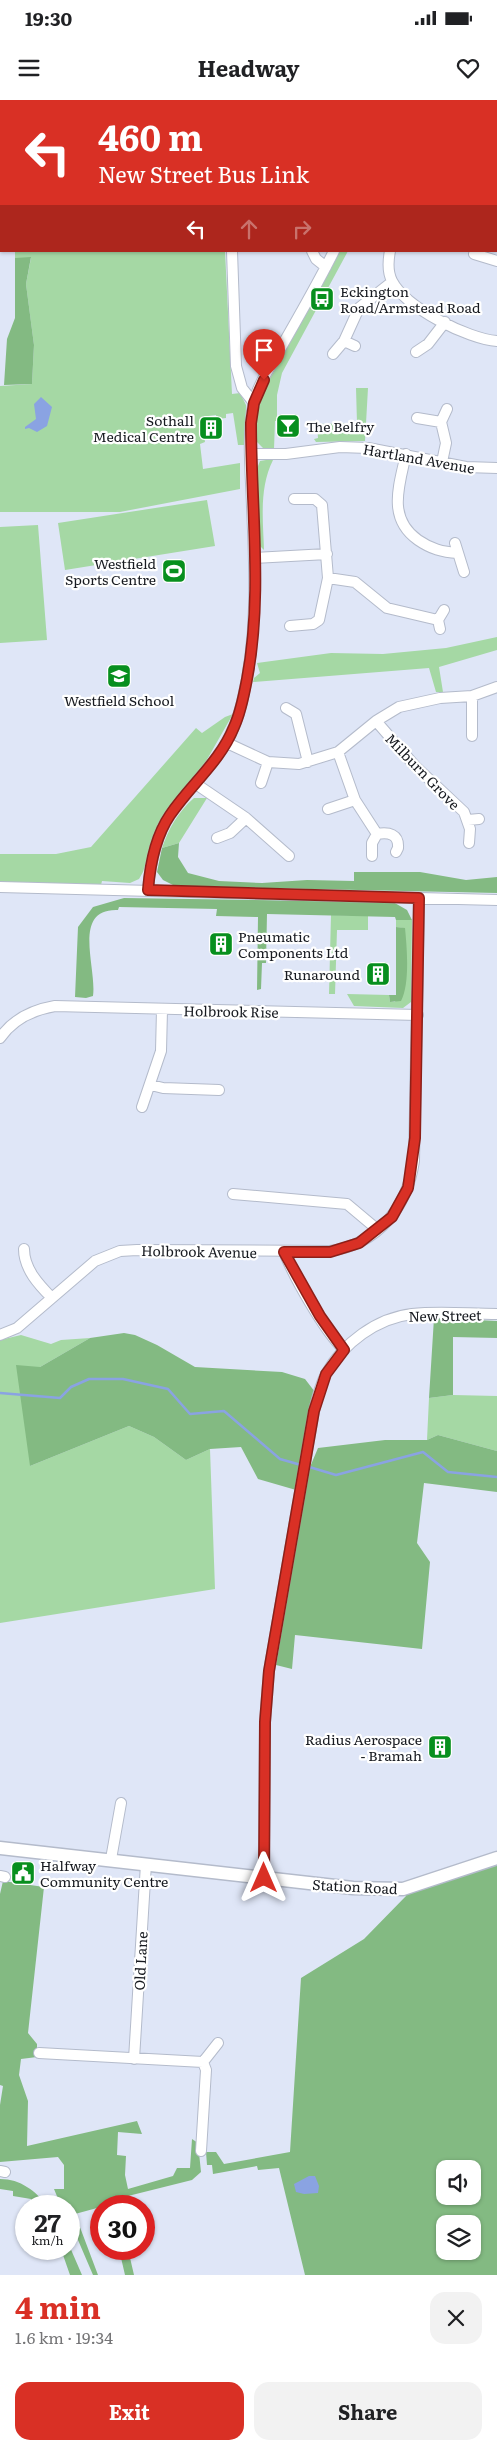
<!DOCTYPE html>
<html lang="en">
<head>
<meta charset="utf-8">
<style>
	body { margin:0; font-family:Literata,serif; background:#f2f2f2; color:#202124; height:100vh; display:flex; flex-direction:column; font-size:19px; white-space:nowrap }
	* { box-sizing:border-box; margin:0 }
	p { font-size:16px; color:#757577 }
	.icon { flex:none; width:28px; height:28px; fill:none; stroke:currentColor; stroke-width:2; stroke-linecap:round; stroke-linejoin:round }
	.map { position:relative; height:2175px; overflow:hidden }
	.side { display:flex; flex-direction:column; background:#fff; flex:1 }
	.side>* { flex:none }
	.guide { position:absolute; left:0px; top:0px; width:498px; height:152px; box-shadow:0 1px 4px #0004; background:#d93025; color:#fff; overflow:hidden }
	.tools { position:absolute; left:436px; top:2060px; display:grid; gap:10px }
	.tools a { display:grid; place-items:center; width:45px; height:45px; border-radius:10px; background:#fff; box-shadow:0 1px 4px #0004; font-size:25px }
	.speed { position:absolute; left:15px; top:2095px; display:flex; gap:10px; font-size:25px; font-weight:700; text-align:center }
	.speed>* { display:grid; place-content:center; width:65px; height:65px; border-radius:50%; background:#fff; box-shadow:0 1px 4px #0004; line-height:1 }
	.speed small { font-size:12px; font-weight:400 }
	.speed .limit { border:8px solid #d22; background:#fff; color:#111 }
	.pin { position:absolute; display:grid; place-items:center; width:42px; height:42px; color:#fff; margin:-51px -21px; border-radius:50% 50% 50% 0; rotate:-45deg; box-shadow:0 0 5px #0007 }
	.pin .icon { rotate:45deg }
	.me { position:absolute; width:55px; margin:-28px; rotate:0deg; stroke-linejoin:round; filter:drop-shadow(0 0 4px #0008) }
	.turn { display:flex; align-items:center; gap:18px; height:105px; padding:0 15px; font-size:22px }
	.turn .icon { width:65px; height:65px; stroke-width:2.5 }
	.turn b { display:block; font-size:35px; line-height:42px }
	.lanes { display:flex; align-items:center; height:48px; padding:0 15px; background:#0003; justify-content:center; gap:25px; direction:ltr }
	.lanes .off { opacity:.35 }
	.round { display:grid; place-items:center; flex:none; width:52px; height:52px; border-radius:15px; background:#f2f2f2 }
	.overview { display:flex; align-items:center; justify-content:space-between; height:85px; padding:0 15px }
	h1 { font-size:30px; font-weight:700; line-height:38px; color:#d93025 }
	.action { display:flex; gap:10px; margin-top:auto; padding:10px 15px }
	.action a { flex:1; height:58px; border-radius:15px; background:#d93025; color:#fff; font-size:20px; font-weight:700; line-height:58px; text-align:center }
	.action a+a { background:#f2f2f2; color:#202124 }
	.status { display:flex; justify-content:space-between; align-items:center; height:35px; padding:0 25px; background:#fff; direction:ltr }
	.status svg { height:14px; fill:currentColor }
	header { display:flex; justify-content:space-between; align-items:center; height:65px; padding:0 15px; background:#fff; font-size:22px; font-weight:700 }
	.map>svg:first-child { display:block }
</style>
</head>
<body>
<div class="status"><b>19:30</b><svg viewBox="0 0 49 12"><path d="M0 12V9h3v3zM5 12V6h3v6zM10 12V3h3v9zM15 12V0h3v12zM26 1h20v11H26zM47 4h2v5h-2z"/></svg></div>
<header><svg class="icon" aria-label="menu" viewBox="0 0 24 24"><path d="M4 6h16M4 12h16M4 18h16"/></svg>Headway<svg class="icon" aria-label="heart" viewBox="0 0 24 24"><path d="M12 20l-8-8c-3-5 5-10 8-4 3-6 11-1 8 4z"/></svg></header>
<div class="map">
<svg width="497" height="2175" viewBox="0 0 497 2175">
	<rect width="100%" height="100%" fill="#dfe6f7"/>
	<path fill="#a5d8a4" d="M15,151H225L232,294L240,293L246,305L245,345H238L233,313L226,314V318L217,319L216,315L201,317L205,342L200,344L203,369L240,363V389L120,412H0V286L32,284L34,245L26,184L31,158H15Z
		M340,151H348L282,273L277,295V321H275L274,349L263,348L255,340C254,321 260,302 267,284Z
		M356,288H368L365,341L316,342L314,339L318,338L317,324L357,323Z
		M266,360H273C259,388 263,420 264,450L259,445L256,371L260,361Z
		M207,400L215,446L65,470L58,423Z
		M38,425L47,540L0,543V427Z
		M497,537V550L439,567L443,592H436L429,568L253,582L254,578L260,573L257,563L331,553L383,554L446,548Z
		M233,614L205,663L158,724L143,772L139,779L130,783L102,781L101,785L0,782V754H56L91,747L196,628L202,633L225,617Z
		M194,698H207L179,743L162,748C169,728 178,712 194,698Z
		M331,815L368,816V830H337L335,894H329Z
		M396,820H412L411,902L403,908L354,906L347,894L389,895L390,902H395C410,872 406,860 403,828L396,827Z
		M21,1235L51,1244L61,1240L90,1238L40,1267L30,1366L129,1326L154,1337L186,1360L210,1349L215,1489L0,1523V1240Z
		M453,1295L497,1296V1351L438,1335L427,1340L429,1298Z"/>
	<path fill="#83ba82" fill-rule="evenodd" d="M31,157L26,184L34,245L32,284L4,285L7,239L15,218V158Z
		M179,743L178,757L188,773L219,781L262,783L307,780L354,781V772H420L466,780L497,777V793L175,786L163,780L157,772L162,748Z
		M124,798L393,802L407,810L412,820H396L395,817L267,814L266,863H262L261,889L257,890L258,817L216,816L217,809L119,807L118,810C71,808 97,868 93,896L86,898L75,897L78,827L93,807Z
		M396,827L405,828C407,848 410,884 401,901L390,902L389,895H396Z
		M434,1218L497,1221V1238L453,1237V1295L429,1298Z
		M124,1233L135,1235L157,1245L195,1267L282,1272L305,1279L315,1292L296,1390L258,1379L241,1347L210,1349L186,1360L154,1337L129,1326L30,1366L16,1265L40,1267L90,1238Z
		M438,1335L497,1351V1392L424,1383L417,1443L430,1462L422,1549L295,1535L292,1569L276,1565L305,1393L310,1367L318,1348L385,1340H427Z
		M497,1758V2175H305L279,2068L258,2070L257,2066L213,2074L212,2065H207L206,2052H216L224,2064L290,2052L301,1878L364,1839L406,1796L403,1789ZM445,2069H472V2096H445ZM445,2124H472V2151H445Z
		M3,1781L44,1787L28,1933L37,1944V1957L21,1959L19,1975L28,2001L27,2046L137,2021L142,2034L118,2032L117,2055L126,2056L125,2075L128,2089L173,2076L177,2068H190L192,2039L198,2043L201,2072L192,2080L116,2099L117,2106L108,2105L75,2114L98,2175H93L69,2119V2106H61L54,2089H64V2065L58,2057L0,2062V2005L3,1986L0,1985V1794Z
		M0,2079C21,2079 35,2091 48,2106H31V2099L13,2096V2091L0,2089Z
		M69,2145L82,2175H70L63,2155L58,2156L56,2149H61L62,2151L69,2149Z
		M119,2149H128L134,2175H125Z"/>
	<path fill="#8aa3e2" d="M41,297L52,307L47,326L37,332L29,328L25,329V327L36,319L34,304Z
		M309,2076H315L319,2086L318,2093L304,2094L296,2092L294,2084Z"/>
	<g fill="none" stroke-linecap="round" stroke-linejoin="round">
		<path stroke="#8aa3e2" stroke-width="2.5" d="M0,1293L60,1298L71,1287L89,1279H123L168,1289L190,1314L224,1311L280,1359L301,1365
			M306,1366L336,1375L423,1352L448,1372L497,1377"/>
		<defs>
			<path id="minor" d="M205,0V1
				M277,0V1
				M335,0V1
				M46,1L47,0
				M397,1V0
				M457,1V0
				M496,32H497
				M232,151L236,266L242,288L254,303
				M312,151L316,159L326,167
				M390,151C388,161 388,173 392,181C406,208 468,239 497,241
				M474,154L497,161
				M344,241L355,246
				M416,252L428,244L445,222
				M333,254L344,241L359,208L392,182
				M417,318L441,322
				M251,354H286L340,347L368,348L466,367L497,368
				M406,354C399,386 387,418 418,440C431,449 442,452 458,453
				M442,362L446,343L441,322L447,309
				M455,443L464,472
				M254,458L327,454
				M328,478L355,482L387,508L438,520L444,510
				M438,520L440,529
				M290,526L313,524L319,520L328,478L322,405L315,399H294
				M286,608L296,614L308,662
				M376,621L415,666L464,712L470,729L469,743
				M472,636V596
				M227,643L268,662L299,664L338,652L376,621L399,607L440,598L472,596L497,587
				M338,652L355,700L377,734
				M261,683L268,662
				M196,684L246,718L289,756
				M328,709L355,700
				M468,720L479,719
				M217,738L230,733L246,718
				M372,756V743L377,734C389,732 399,734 398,748L396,752
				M0,787L497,800
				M148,790C150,765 155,737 170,715C199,673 229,657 242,602C258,537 255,473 252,407C251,373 247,338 253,305C257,286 270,267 279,251C298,218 317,185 334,151
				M0,938C13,919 32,910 55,906L418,915
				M151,985L163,988L219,990
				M142,1007L161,951L162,910
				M233,1094L347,1104L378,1130
				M24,1149C24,1169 39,1185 52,1198
				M284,1152C295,1179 323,1229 344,1250
				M0,1235L17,1228L95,1161L120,1151L137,1150L330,1151C378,1144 407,1108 414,1061L419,798
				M111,1759L121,1703
				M0,1776L5,1777
				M264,1778L265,1622L269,1571L314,1311C317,1298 320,1285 326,1274C343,1243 377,1218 412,1214C440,1211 469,1214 497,1214
				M39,1953L203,1962
				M134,1959L146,1764
				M203,1962L218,1943
				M201,2051L206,1970L203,1962
				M0,2071L5,2072"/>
			<path id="major" d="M0,1748L353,1788L403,1789L497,1758"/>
		</defs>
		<use href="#minor" stroke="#b4bbcb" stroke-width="12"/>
		<use href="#major" stroke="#b4bbcb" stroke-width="15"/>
		<use href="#minor" stroke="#fff" stroke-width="10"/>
		<use href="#major" stroke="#fff" stroke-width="12"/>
	</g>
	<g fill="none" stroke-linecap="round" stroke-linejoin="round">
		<defs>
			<path id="route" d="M264,280L254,303L251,323C251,408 263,495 247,579C244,595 241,612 234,627C220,662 191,684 170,715C155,737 150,765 148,790L419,798L415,1038L408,1088L392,1117L359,1143L330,1152H284L320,1216L344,1250L326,1274L314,1311L269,1571L265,1622L264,1778"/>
		</defs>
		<use href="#route" stroke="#8d1f18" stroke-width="12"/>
		<use href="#route" stroke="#d93025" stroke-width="9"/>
	</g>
	<defs>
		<symbol id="bus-square" viewBox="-11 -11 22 22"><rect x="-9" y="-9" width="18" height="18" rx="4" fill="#078f1e" stroke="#fff"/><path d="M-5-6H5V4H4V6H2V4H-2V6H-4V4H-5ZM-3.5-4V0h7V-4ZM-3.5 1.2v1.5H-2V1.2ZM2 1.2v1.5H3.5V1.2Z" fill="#fff"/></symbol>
		<symbol id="bar-square" viewBox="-11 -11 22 22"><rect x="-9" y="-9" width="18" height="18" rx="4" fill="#078f1e" stroke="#fff"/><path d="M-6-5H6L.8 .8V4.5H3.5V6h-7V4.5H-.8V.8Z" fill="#fff"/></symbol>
		<symbol id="building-square" viewBox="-11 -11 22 22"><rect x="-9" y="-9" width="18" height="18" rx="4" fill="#078f1e" stroke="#fff"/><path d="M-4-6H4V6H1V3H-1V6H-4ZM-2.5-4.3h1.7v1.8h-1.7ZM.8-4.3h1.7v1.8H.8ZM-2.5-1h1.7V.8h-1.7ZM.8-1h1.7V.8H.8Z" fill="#fff"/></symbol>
		<symbol id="stadium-square" viewBox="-11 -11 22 22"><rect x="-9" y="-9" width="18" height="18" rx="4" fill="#078f1e" stroke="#fff"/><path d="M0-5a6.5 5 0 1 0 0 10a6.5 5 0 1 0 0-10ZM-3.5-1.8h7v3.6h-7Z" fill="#fff"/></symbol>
		<symbol id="school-square" viewBox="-11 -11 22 22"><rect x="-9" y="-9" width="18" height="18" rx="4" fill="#078f1e" stroke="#fff"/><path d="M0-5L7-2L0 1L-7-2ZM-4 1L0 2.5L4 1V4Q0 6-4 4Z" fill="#fff"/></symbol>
		<symbol id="civic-square" viewBox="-11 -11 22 22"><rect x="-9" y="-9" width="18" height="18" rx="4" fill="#078f1e" stroke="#fff"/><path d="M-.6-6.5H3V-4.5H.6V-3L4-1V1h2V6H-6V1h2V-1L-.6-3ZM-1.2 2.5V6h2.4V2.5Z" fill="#fff"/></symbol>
	</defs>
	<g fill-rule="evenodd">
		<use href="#bus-square" x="308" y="185" width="28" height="28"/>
		<use href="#bar-square" x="274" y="312" width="28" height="28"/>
		<use href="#building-square" x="197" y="314" width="28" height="28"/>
		<use href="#stadium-square" x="160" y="457" width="28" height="28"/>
		<use href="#school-square" x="105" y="562" width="28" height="28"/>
		<use href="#building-square" x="207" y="830" width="28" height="28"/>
		<use href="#building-square" x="364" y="860" width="28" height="28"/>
		<use href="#building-square" x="426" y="1633" width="28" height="28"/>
		<use href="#civic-square" x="9" y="1759" width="28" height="28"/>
	</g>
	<g text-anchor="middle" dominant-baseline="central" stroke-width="4.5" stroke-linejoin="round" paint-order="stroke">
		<g font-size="14" fill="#171a20" stroke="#fff" text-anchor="start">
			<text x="340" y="191">Eckington<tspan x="340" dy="16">Road/Armstead Road</tspan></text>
			<text x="194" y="320" text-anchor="end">Sothall<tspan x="194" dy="16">Medical Centre</tspan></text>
			<text x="306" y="326">The Belfry</text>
			<text x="156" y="463" text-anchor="end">Westfield<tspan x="156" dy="16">Sports Centre</tspan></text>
			<text x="119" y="600" text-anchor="middle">Westfield School</text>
			<text x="238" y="836">Pneumatic<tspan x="238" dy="16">Components Ltd</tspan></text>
			<text x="360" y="874" text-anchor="end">Runaround</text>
			<text x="422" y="1639" text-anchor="end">Radius Aerospace<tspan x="422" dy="16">- Bramah</tspan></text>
			<text x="40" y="1765">Halfway<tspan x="40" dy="16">Community Centre</tspan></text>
		</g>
		<g font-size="14" fill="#171a20" stroke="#fff">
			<text transform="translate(419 358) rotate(10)">Hartland Avenue</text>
			<text transform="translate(423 671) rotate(46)">Milburn Grove</text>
			<text transform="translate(231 911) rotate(1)">Holbrook Rise</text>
			<text transform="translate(199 1151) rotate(1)">Holbrook Avenue</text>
			<text transform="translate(445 1215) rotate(-1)">New Street</text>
			<text transform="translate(355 1786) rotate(3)">Station Road</text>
			<text transform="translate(140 1861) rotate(-87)">Old Lane</text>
		</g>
	</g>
</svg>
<div class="tools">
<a><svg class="icon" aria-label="sound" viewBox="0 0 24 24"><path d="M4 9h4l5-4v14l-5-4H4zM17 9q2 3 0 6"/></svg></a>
<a><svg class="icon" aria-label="layers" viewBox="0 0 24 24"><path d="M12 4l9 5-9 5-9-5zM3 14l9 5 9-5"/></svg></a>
</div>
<div class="speed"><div>27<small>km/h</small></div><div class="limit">30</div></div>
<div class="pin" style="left:264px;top:280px;background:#d93025"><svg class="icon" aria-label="arrive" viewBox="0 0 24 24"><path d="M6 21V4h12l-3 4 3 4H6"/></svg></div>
<svg class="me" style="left:264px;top:1778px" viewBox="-20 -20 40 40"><path d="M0-17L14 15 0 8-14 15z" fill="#d93025" stroke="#fff" stroke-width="4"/></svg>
<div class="guide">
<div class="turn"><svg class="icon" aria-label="left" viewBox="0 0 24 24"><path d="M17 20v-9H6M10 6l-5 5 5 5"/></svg><div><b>460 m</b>New Street Bus Link</div></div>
<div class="lanes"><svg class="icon" aria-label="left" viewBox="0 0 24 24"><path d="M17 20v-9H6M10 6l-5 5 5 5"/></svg><svg class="icon off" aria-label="ahead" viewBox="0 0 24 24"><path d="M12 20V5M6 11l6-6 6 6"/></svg><svg class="icon off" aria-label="right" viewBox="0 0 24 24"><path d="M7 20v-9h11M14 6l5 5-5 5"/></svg></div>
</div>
</div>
<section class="side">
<div class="overview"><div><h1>4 min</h1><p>1.6 km · 19:34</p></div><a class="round"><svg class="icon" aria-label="close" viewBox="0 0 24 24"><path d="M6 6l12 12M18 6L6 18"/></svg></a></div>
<div class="action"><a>Exit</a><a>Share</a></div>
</section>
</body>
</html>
